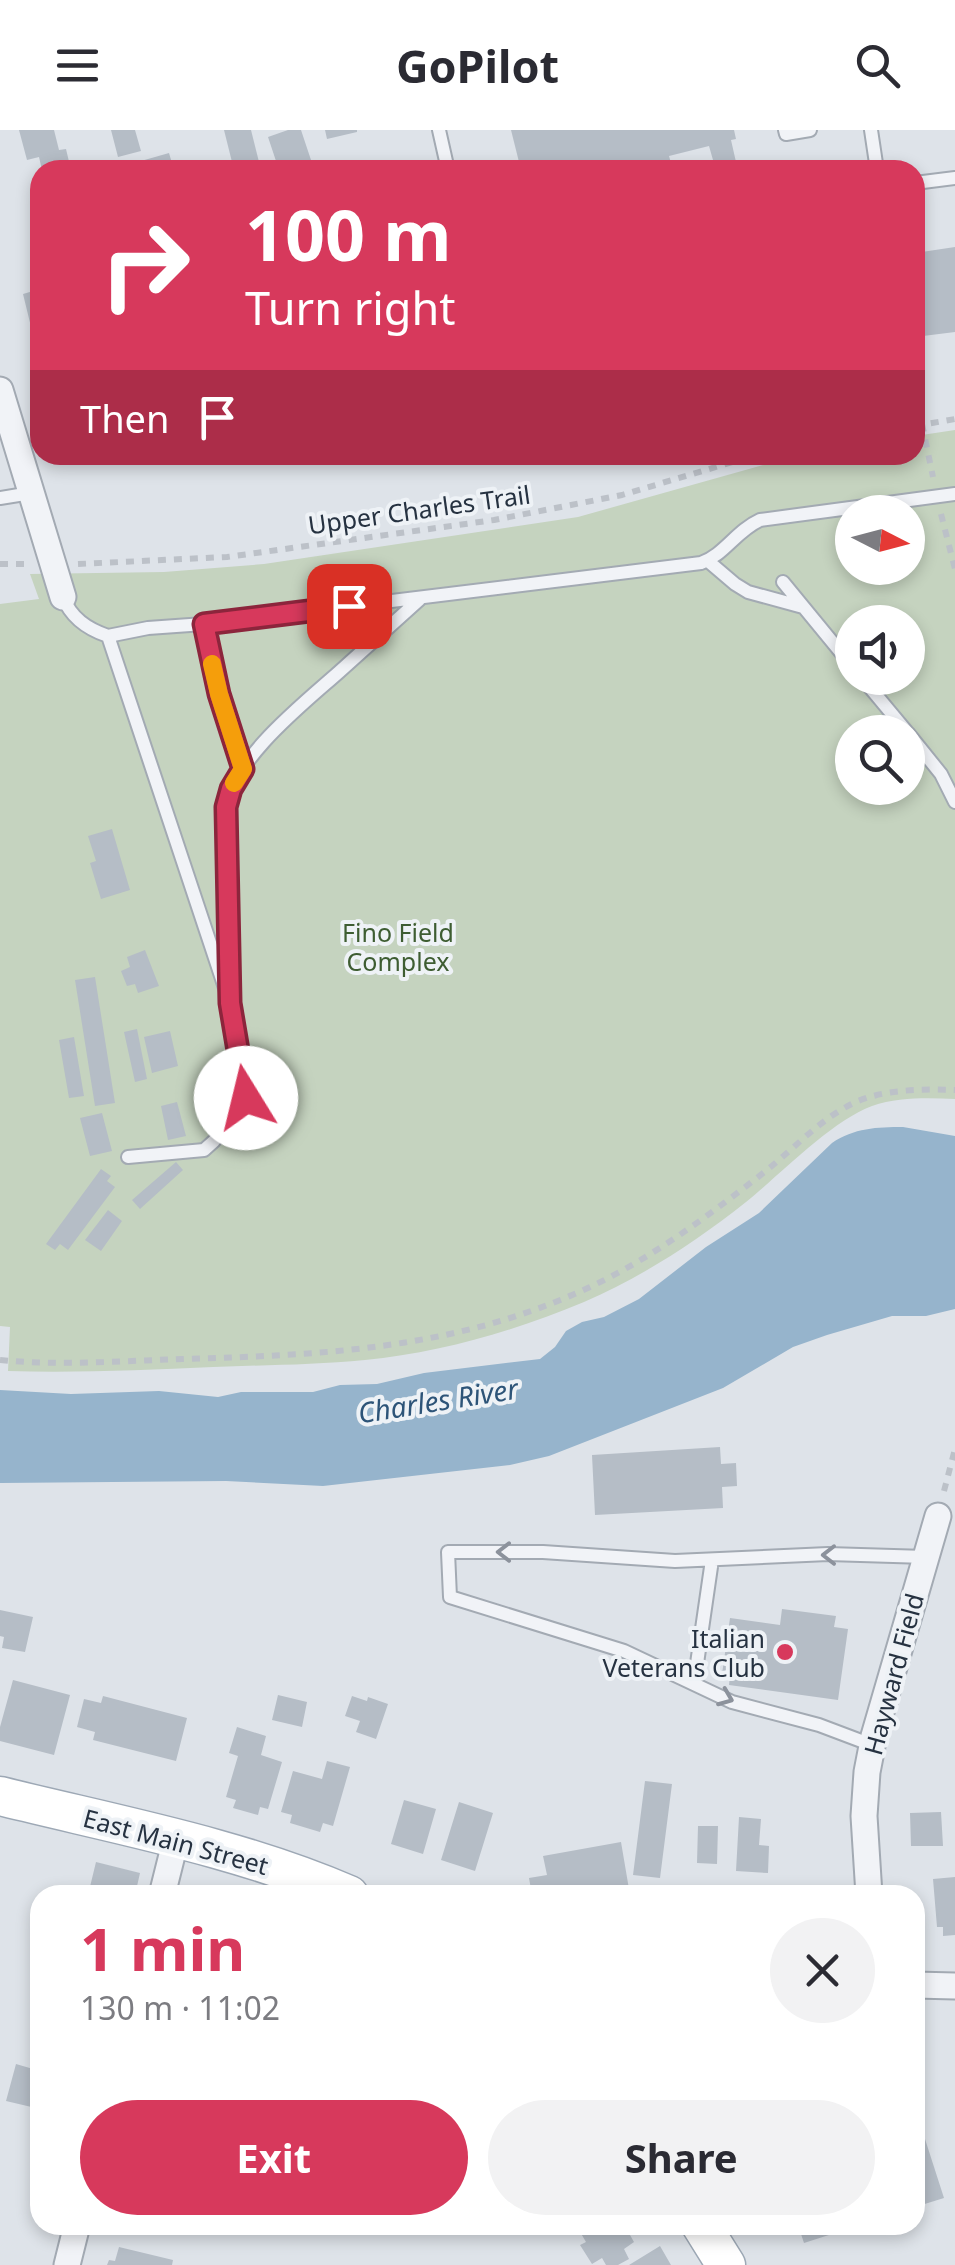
<!DOCTYPE html>
<html lang="en">
<head>
<meta charset="utf-8">
<style>
	body { margin:0; font-family:"Noto Sans",sans-serif; background:#f2f2f3; color:#2b2b33; height:100vh; display:flex; flex-direction:column; font-size:38px; white-space:nowrap }
	* { box-sizing:border-box; margin:0 }
	p { font-size:32px; color:#7c7c81 }
	.icon { flex:none; width:55px; height:55px; fill:none; stroke:currentColor; stroke-width:2; stroke-linecap:round; stroke-linejoin:round }
	.map { position:relative; flex:1; overflow:hidden }
	.drawer { position:absolute; left:30px; top:1755px; width:895px; height:350px; display:flex; flex-direction:column; background:#fff; border-radius:30px; box-shadow:0 5px 15px #0003 }
	.drawer>* { flex:none }
	.banner { position:absolute; left:30px; top:30px; width:895px; height:305px; border-radius:30px; box-shadow:0 5px 15px #0003; background:#d7395c; color:#fff; overflow:hidden }
	.needle { width:65px; rotate:96deg }
	.fabs { position:absolute; left:835px; top:365px; display:grid; gap:20px }
	.fabs a { display:grid; place-items:center; width:90px; height:90px; border-radius:50%; background:#fff; box-shadow:0 5px 15px #0003; font-size:50px }
	.pin { position:absolute; display:grid; place-items:center; width:85px; height:85px; color:#fff; margin:-42px; border-radius:20px; box-shadow:0 5px 15px #0006 }
	.me { position:absolute; width:110px; margin:-55px; rotate:351deg; stroke-linejoin:round; filter:drop-shadow(0 0 8px #0008) }
	.turn { display:flex; align-items:center; gap:35px; height:210px; padding:0 50px; font-size:45px }
	.turn .icon { width:130px; height:130px; stroke-width:2.5 }
	.turn b { display:block; font-size:70px; line-height:85px }
	.then { display:flex; align-items:center; height:95px; padding:0 50px; background:#0003; gap:20px; font-size:38px }
	.round { display:grid; place-items:center; flex:none; width:105px; height:105px; border-radius:52px; background:#f2f2f3 }
	.headline { display:flex; align-items:center; justify-content:space-between; height:170px; padding:0 50px }
	h1 { font-size:60px; font-weight:700; line-height:75px; color:#d7395c }
	.button { display:flex; gap:20px; margin-top:auto; padding:20px 50px }
	.button a { flex:1; height:115px; border-radius:60px; background:#d7395c; color:#fff; font-size:40px; font-weight:700; line-height:115px; text-align:center }
	.button a+a { background:#f2f2f3; color:#2b2b33 }
	header { display:flex; justify-content:space-between; align-items:center; height:130px; padding:0 50px; background:#fff; font-size:45px; font-weight:700 }
	.map>svg:first-child { display:block }
</style>
</head>
<body>
<header><svg class="icon" aria-label="menu" viewBox="0 0 24 24"><path d="M4 6h16M4 12h16M4 18h16"/></svg>GoPilot<svg class="icon" aria-label="search" viewBox="0 0 24 24"><circle cx="10" cy="10" r="6"/><path d="M15 15l6 6"/></svg></header>
<div class="map">
<svg width="955" height="2135" viewBox="0 0 955 2135">
	<rect width="100%" height="100%" fill="#dee3e9"/>
	<path fill="#c5d3bf" fill-rule="evenodd" d="M955,300V969C927,968 899,967 872,976C830,992 782,1043 746,1072C697,1111 642,1147 584,1172C515,1201 439,1223 365,1230C315,1235 263,1235 213,1237C145,1240 76,1243 8,1241L10,1197L0,1196V474L39,469L30,444L164,442L264,434L578,387L799,325H915V306ZM852,382H908V438H852ZM852,492H908V548H852ZM852,602H908V658H852Z"/>
	<path fill="#96b4cc" d="M903,997L955,1006V1179L926,1186H892L827,1205L793,1217L723,1258L549,1326L510,1335L323,1356L226,1351L0,1353V1260L71,1264L159,1261L218,1267L241,1262H313L340,1255L377,1254L424,1243L540,1229L555,1217L566,1201L582,1192L604,1187L639,1169L706,1117L759,1083L832,1013C854,998 877,997 903,997Z"/>
	<path fill="#b5bdc6" d="M19,0H54L59,20L66,19L71,40H42L39,27L27,30Z
		M111,0H135L141,21L118,27Z
		M224,0H251L261,40H234Z
		M288,0H301L313,36L301,40H279L268,7Z
		M325,0H357V2L327,9Z
		M511,0H734L736,9L731,10L736,32L715,37L709,16L669,26L673,40H521Z
		M169,23L174,40H136L134,33Z
		M955,117V202L915,207V123Z
		M40,159V203L33,205L23,164Z
		M112,699L130,760L101,769L90,733L96,731L88,706Z
		M145,820L159,856L138,863L135,854L127,856L121,841L130,837L127,827Z
		M95,847L115,973L95,976L75,850Z
		M137,899L147,949L135,952L124,902Z
		M170,901L178,936L152,943L144,907Z
		M74,907L84,966L69,968L59,910Z
		M177,972L186,1006L168,1010L161,976Z
		M102,983L112,1021L90,1026L80,988Z
		M176,1032L183,1040L140,1079L132,1070Z
		M101,1039L111,1046L107,1051L115,1057L68,1120L60,1114L55,1120L46,1114Z
		M108,1080L122,1091L101,1121L85,1110Z
		M720,1317L721,1334L736,1333L737,1356L722,1357L723,1378L595,1385L592,1325Z
		M782,1479L836,1486L834,1497L848,1499L838,1570L729,1555L730,1545L722,1544L730,1488L780,1495Z
		M0,1480L33,1487L25,1522L2,1518L4,1507L0,1506Z
		M13,1550L70,1565L54,1625L0,1611V1597Z
		M278,1565L307,1572L302,1597L272,1590Z
		M103,1566L187,1588L176,1631L93,1610L95,1602L77,1597L84,1569L101,1573Z
		M352,1566L367,1571L368,1567L388,1574L376,1609L356,1602L360,1591L345,1586Z
		M237,1597L266,1606L261,1625L282,1632L268,1679L260,1677L258,1685L233,1678L236,1670L226,1667L238,1626L229,1623Z
		M327,1631L350,1637L333,1696L323,1693L320,1702L290,1693L292,1685L281,1682L293,1641L322,1649Z
		M645,1651L672,1654L660,1748L633,1745Z
		M404,1670L436,1679L423,1724L391,1714Z
		M459,1672L493,1683L475,1741L441,1730Z
		M941,1682L943,1716H911L910,1683Z
		M739,1687L761,1689L759,1715L769,1716L768,1743L736,1741Z
		M698,1696H718L717,1734L697,1733Z
		M621,1712L630,1765H532L529,1748L547,1745L543,1726Z
		M96,1732L140,1743L135,1765H88Z
		M955,1747V1805L943,1806V1797H937L933,1749Z
		M16,1934L40,1941V1979L6,1971Z
		M925,2009L944,2068L915,2077V2012Z
		M576,2095H637L640,2099L630,2105L634,2112L624,2119L629,2129L618,2135H606L602,2128L592,2134L580,2115L586,2112Z
		M798,2095H857V2096L804,2113Z
		M660,2116L671,2135H629Z
		M119,2117L173,2130L172,2135H107L109,2130L115,2131Z"/>
	<g fill="none" stroke-linecap="round" stroke-linejoin="round">
		<defs>
			<path id="lane" d="M439,0L448,40
				M785,0L786,4L810,0
				M871,0L877,40
				M915,53L955,48
				M0,368L31,363
				M708,431L735,454L748,462L803,477
				M783,452L852,536
				M63,467C71,488 87,499 108,506L148,498L204,494L701,433C724,425 736,401 760,390L955,364
				M204,494L219,564L243,639
				M108,506L230,873L246,968L214,1011L204,1020L128,1027
				M862,548L907,602
				M908,603L941,644L955,672
				M230,859L226,677C234,628 303,574 339,542C366,518 393,493 420,469
				M694,1554L712,1430
				M872,1615L819,1595L732,1572L624,1521L450,1467L448,1422H543L675,1431L828,1424L926,1427"/>
			<path id="street" d="M0,260L63,467
				M162,1765L176,1709
				M869,1765L864,1686L867,1642L874,1606L938,1386
				M915,1855L955,1856
				M67,2135L77,2095"/>
			<path id="primary" d="M0,1666C117,1695 238,1717 349,1765
				M701,2095L726,2135"/>
		</defs>
		<use href="#lane" stroke="#a3aab3" stroke-width="16"/>
		<use href="#street" stroke="#a3aab3" stroke-width="29"/>
		<use href="#primary" stroke="#9da8b5" stroke-width="41"/>
		<path stroke="#bcc1c8" stroke-width="6" stroke-dasharray="8 8" stroke-linecap="butt" d="M922,294L933,347
			M915,296L955,289
			M941,384L955,439
			M0,434H26
			M78,434L227,427L494,390L622,365L756,325
			M0,1230C60,1236 122,1231 182,1229C326,1225 457,1219 590,1157C654,1127 712,1083 767,1040C797,1016 822,987 858,971C888,959 923,959 955,960
			M944,1361L955,1319"/>
		<use href="#lane" stroke="#f1f3f7" stroke-width="12"/>
		<use href="#street" stroke="#f1f3f7" stroke-width="25"/>
		<use href="#primary" stroke="#fff" stroke-width="38"/>
	</g>
	<defs><path id="oneway-chevron" d="M-2-3.5L2.5 0L-2 3.5" fill="none" stroke-width="1.6" stroke-linecap="round" stroke-linejoin="round" transform="scale(2.5)"/></defs>
	<g stroke="#8c929c">
		<use href="#oneway-chevron" transform="translate(504 1422) rotate(180)"/>
		<use href="#oneway-chevron" transform="translate(829 1425) rotate(180)"/>
		<use href="#oneway-chevron" transform="translate(726 1568) rotate(22)"/>
	</g>
	<g fill="none" stroke-linecap="round" stroke-linejoin="round">
		<defs>
			<path id="route" d="M246,968L230,873L226,677L231,659L243,639L219,564L204,494L349,476"/>
		</defs>
		<use href="#route" stroke="#8c253c" stroke-width="25"/>
		<use href="#route" stroke="#d7395c" stroke-width="18"/>
		<path stroke="#f59e0b" stroke-width="18" d="M212,534L219,564L243,639L234,653"/>
	</g>
	<circle fill="#d7395c" stroke="#eef2f6" stroke-width="4" cx="785" cy="1522" r="10"/>
	<g text-anchor="middle" dominant-baseline="central" stroke-width="8" stroke-linejoin="round" paint-order="stroke">
		<g font-size="25" fill="#263241" stroke="#eef2f6">
			<text transform="translate(419 379) rotate(-8)">Upper Charles Trail</text>
			<text transform="translate(893 1544) rotate(-75)">Hayward Field</text>
			<text transform="translate(176 1711) rotate(15)">East Main Street</text>
		</g>
		<g font-size="25" fill="#3e5d32" stroke="#eef2f6">
			<text x="398" y="802">Fino Field<tspan x="398" dy="29">Complex</tspan></text>
		</g>
		<g font-size="25" fill="#263241" stroke="#eef2f6" text-anchor="end">
			<text x="765" y="1508">Italian<tspan x="765" dy="29">Veterans Club</tspan></text>
		</g>
		<g font-size="28" font-style="italic" fill="#2d5478" stroke="#eef2f6">
			<text transform="translate(438 1270) rotate(-9)">Charles River</text>
		</g>
	</g>
</svg>
<div class="fabs">
<a><svg class="needle" viewBox="-14 -14 28 28"><path d="M0-13l5 13h-10z" fill="#e53935"/><path d="M0 13l5-13h-10z" fill="#7c7c81"/></svg></a>
<a><svg class="icon" aria-label="sound" viewBox="0 0 24 24"><path d="M4 9h4l5-4v14l-5-4H4zM17 9q2 3 0 6"/></svg></a>
<a><svg class="icon" aria-label="search" viewBox="0 0 24 24"><circle cx="10" cy="10" r="6"/><path d="M15 15l6 6"/></svg></a>
</div>
<div class="pin" style="left:349px;top:476px;background:#d93025"><svg class="icon" aria-label="arrive" viewBox="0 0 24 24"><path d="M6 21V4h12l-3 4 3 4H6"/></svg></div>
<svg class="me" style="left:246px;top:968px" viewBox="-20 -20 40 40"><circle r="19" fill="#fff"/><path d="M0-13L10 11 0 6-10 11z" fill="#d7395c"/></svg>
<div class="banner">
<div class="turn"><svg class="icon" aria-label="right" viewBox="0 0 24 24"><path d="M7 20v-9h11M14 6l5 5-5 5"/></svg><div><b>100 m</b>Turn right</div></div>
<div class="then">Then<svg class="icon" aria-label="arrive" viewBox="0 0 24 24"><path d="M6 21V4h12l-3 4 3 4H6"/></svg></div>
</div>
<section class="drawer">
<div class="headline"><div><h1>1 min</h1><p>130 m · 11:02</p></div><a class="round"><svg class="icon" aria-label="close" viewBox="0 0 24 24"><path d="M6 6l12 12M18 6L6 18"/></svg></a></div>
<div class="button"><a>Exit</a><a>Share</a></div>
</section>
</div>
</body>
</html>
